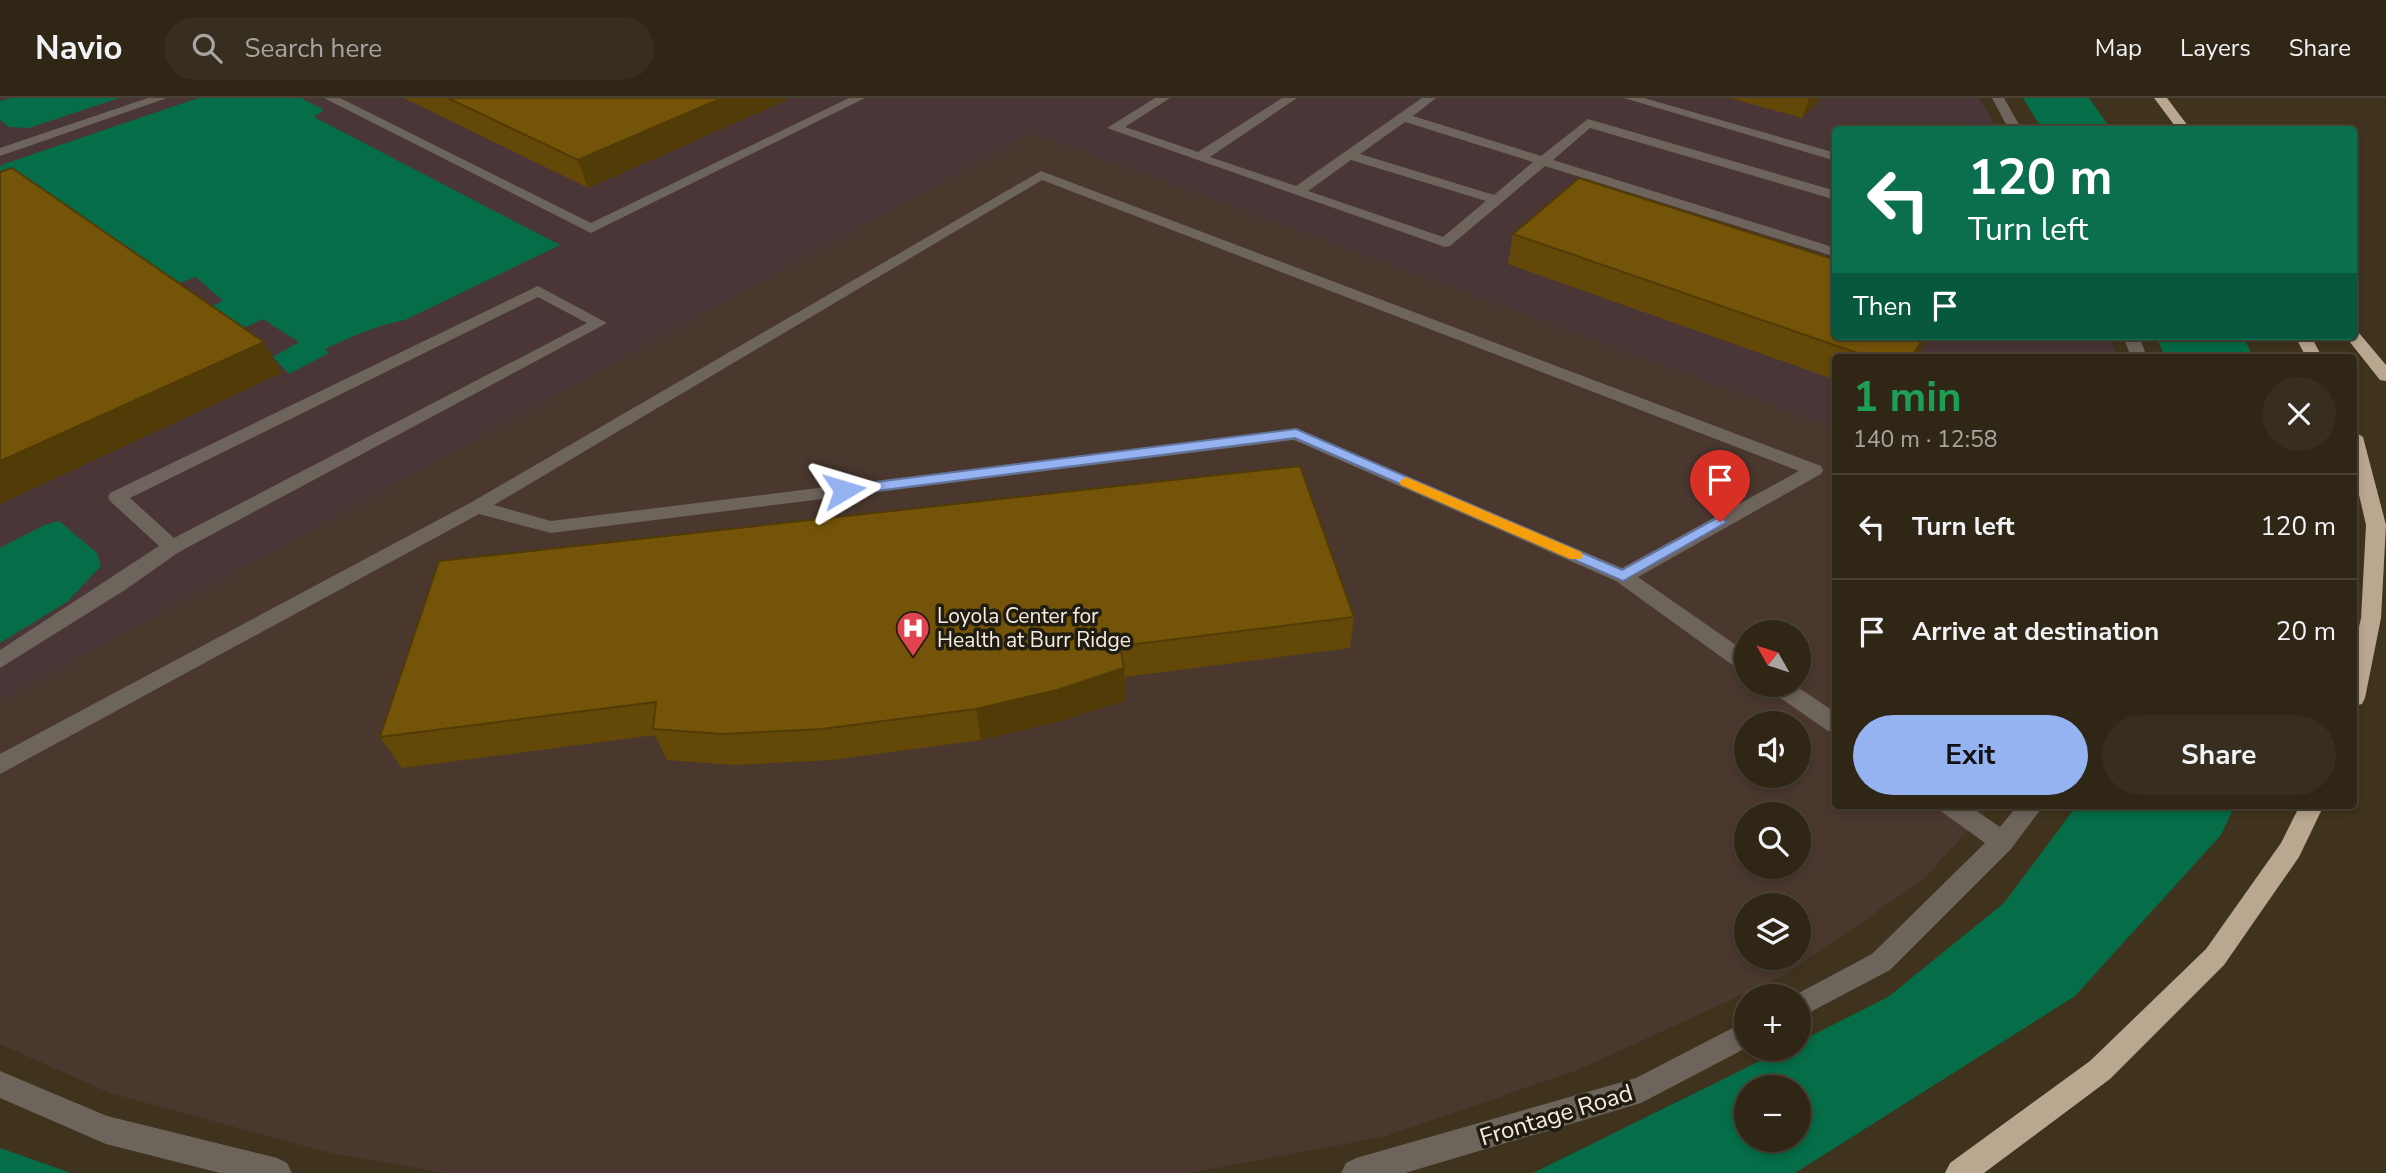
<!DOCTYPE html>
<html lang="en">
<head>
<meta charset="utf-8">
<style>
	body { margin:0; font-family:"Nunito Sans",sans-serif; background:#372e1f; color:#f1f3f6; height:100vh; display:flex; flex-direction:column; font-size:26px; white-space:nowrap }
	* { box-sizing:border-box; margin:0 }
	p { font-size:23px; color:#a7a5a1 }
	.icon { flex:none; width:38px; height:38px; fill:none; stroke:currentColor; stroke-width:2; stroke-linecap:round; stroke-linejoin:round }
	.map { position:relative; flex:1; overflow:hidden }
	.side { position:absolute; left:1832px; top:256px; width:525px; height:455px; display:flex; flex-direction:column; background:#2f2616; border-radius:7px; box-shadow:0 4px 10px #0003,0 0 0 2px #4a4335 }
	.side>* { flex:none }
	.guide { position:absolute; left:1832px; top:28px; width:525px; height:214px; border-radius:7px; box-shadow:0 4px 10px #0003,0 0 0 2px #4a4335; background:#0b6e4f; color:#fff; overflow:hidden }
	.needle { width:46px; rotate:309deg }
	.tools { position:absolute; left:1734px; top:522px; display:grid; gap:14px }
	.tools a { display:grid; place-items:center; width:77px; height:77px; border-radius:50%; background:#2f2616; box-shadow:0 4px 10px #0003,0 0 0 2px #4a4335; font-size:35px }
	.pin { position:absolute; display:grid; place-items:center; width:60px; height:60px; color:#fff; margin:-72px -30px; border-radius:50% 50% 50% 0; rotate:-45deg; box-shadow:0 0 7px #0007 }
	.pin .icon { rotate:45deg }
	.me { position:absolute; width:77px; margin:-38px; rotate:83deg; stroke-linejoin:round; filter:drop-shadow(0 0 5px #0008) }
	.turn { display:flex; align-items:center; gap:24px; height:147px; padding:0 21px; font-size:32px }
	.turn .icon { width:91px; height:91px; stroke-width:2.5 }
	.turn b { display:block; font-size:49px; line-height:60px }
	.then { display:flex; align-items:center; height:66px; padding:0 21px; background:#0003; gap:14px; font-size:26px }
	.round { display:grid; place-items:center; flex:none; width:74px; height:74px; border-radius:37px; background:#372e1f }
	.head { display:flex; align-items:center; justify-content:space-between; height:119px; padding:0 21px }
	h1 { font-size:42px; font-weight:700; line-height:52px; color:#1e9e55 }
	.button { display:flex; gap:14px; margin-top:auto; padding:14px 21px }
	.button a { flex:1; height:80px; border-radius:42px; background:#95b2f1; color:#111; font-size:28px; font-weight:700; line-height:80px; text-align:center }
	.button a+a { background:#372e1f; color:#f1f3f6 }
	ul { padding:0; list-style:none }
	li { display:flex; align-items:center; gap:21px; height:105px; padding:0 21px; border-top:2px solid #4a4335 }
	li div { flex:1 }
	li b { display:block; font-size:26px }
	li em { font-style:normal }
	header { display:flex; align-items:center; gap:42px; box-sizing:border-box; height:98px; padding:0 35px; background:#2f2616; border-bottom:2px solid #4a4335 }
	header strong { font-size:33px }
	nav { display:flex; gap:38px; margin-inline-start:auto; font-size:24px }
	.search { width:490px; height:63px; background:#372e1f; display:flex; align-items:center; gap:18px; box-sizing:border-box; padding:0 24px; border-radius:38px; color:#a7a5a1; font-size:26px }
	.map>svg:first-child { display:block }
</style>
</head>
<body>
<header>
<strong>Navio</strong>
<div class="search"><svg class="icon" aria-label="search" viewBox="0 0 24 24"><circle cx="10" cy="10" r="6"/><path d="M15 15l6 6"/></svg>Search here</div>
<nav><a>Map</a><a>Layers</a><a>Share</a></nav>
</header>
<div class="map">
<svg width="2386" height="1075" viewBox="0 0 2386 1075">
	<rect width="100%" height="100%" fill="#3f331d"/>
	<path fill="#4b3637" d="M0,0H1979L1997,31L1836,32V238H2109L2117,259H1836V331L1032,35L0,604Z"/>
	<path fill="#4a382f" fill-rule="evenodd" d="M1032,35L1836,331V707H1992L1921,783L1785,877L1580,971L1386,1038L1190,1075H446L334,1056L110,995L0,946V604ZM1746,534H1799V586H1746ZM1746,625H1799V677H1746ZM1746,716H1799V768H1746ZM1746,807H1799V859H1746Z"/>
	<path fill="#056d48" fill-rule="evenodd" d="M11,0H119L29,30L9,29L0,22V3Z
		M198,0H301L324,12L314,19L560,147L405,222C376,227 352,239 325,251L329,255L289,276L273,259L299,244L263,221L232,235L201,213L223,203L196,179L169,189L0,76V69L4,66Z
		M2023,0H2089L2111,31H2042Z
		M2156,238H2243L2253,259H2165Z
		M59,423L97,455L101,468L67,504L0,545V450L44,427Z
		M2077,707H2235L2221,737L2075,898L1795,1075H1533L1786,950H1799V944L1888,899L2004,805ZM1746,989H1799V1041H1746Z
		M0,1050L71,1075H0Z"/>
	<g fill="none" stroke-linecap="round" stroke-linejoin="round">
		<path fill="#6d655c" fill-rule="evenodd" d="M148,0H167L0,58V50Z
			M324,0H340L591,125L849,0H865L591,135Z
			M1155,0H1170L1125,29L1198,54L1282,0H1297L1210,59L1296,88L1422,0H1436L1413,18L1541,58L1588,21L1836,93V102L1590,30L1553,62L1836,150V159L1545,68L1450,148L1445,149L1107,30ZM1405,24L1533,64L1494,97L1360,56ZM1351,62L1486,103L1443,139L1308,93Z
			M1624,0H1644L1836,55V63Z
			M1992,0H2004L2022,32H2009Z
			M1041,73L1821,368L1823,372L1821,376L1638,479L1746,554V573L1738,571L1616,483L1294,342L551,435L479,416L0,676V656L470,405ZM1042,82L1799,373L1622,470L1296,331L551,423L494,407Z
			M538,188L607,225L179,454L125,492L0,570V552L159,448L110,403L108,399L110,395ZM538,199L587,225L174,440L130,400Z
			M2123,238H2139L2147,259H2131Z
			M1766,586H1793L1836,615V635L1828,633L1769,592Z
			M1938,707H1968L2000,729L2018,707H2044L2011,751L1890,872L1799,920V898H1793L1872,856L1985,745L1942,714Z
			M1746,923V950L1641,1005L1405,1075H1341L1346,1065L1356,1060L1636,980Z
			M0,973L107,1018L277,1060L287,1065L292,1075H220L106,1046L0,1000Z"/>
		<path fill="#b9a78f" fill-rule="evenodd" d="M2154,0H2167L2191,32H2178Z
			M2354,233L2359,235L2386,267V283L2380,282L2345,238H2354Z
			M2295,238H2311L2322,259H2306Z
			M2354,333L2363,339L2386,427L2381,520L2365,600L2362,606L2354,608V551L2361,520L2366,427L2354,375Z
			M2300,707H2324L2299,759L2224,867L2110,981L1984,1075H1945L1950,1065L2090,963L2206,851L2281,745Z"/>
	</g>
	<path fill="#644807" d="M404,0H791L588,90Z
		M1730,0H1821L1802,20Z
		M1513,136L1922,251L1917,259H1836V282L1508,166Z
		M439,463L1354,519L1350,550L1125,579L1126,602L1060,623L981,642L832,662L735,667L667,662L655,637L402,670L380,639Z"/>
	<path fill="#513b06" d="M722,0H791L588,90L578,62Z
		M1809,0H1821L1802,20Z
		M1925,238H1928L1917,259H1911Z
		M264,244L282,275L0,406V363Z
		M1124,570L1126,602L1060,623L981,642L976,611Z"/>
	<path fill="#745408" stroke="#513b06" stroke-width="2" d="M448,0H722L578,62Z
		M12,70L264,244L0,363V74Z
		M1579,80L1836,162V238H1925L1911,259H1869L1513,136Z
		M1300,368L1354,519L1120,548L1124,570L1057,592L976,611L822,631L722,636L653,631L656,604L380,639L439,463Z"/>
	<path fill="#95b2f1" stroke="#61749d" stroke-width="2" d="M1296,331L1622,472L1715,421L1720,420L1727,424L1623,483L1295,340L844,397L837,392L844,388Z"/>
	<path fill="#f59e0b" d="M1406,379L1581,454L1583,458L1581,461H1570L1401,387L1399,384Z"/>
	<defs>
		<symbol id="hospital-pin" viewBox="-11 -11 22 30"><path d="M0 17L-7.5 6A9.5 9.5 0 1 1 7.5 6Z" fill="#e0444e" stroke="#211c12"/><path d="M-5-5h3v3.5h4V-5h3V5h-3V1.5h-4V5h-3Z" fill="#fff"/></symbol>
	</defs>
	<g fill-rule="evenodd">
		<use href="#hospital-pin" x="894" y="511" width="38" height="52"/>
	</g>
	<g text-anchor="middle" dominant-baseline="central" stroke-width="7" stroke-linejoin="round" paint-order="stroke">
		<g font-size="21" fill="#f5ede0" stroke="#211c12" text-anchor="start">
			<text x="937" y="518">Loyola Center for<tspan x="937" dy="24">Health at Burr Ridge</tspan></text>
		</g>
		<g font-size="24" fill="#f5ede0" stroke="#211c12">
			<text transform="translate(1556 1017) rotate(-17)">Frontage Road</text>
		</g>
	</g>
</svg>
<div class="tools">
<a><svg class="needle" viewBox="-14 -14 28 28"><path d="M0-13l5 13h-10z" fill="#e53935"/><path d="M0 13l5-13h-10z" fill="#a7a5a1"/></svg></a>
<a><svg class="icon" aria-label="sound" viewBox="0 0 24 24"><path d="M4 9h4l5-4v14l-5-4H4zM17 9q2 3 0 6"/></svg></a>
<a><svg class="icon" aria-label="search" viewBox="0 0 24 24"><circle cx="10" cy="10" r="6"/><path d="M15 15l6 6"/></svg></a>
<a><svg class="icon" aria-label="layers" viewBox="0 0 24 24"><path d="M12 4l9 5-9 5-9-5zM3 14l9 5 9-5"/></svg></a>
<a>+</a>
<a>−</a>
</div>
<div class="pin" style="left:1720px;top:424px;background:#d93025"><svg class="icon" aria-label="arrive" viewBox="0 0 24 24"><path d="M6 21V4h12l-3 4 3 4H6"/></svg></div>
<svg class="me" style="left:844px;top:392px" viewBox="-20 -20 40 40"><path d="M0-17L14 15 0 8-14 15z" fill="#95b2f1" stroke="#fff" stroke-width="4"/></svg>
<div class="guide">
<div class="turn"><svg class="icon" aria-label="left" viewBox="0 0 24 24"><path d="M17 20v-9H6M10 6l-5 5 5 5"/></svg><div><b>120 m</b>Turn left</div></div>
<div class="then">Then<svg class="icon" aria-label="arrive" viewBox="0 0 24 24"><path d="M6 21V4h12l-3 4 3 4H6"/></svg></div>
</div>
<section class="side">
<div class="head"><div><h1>1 min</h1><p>140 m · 12:58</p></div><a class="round"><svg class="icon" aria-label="close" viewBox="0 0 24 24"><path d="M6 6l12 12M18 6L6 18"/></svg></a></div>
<ul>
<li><svg class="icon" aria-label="left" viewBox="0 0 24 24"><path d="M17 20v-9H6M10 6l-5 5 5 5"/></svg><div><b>Turn left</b></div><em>120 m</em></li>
<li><svg class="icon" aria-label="arrive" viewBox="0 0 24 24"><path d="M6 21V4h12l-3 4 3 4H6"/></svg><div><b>Arrive at destination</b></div><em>20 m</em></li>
</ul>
<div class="button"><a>Exit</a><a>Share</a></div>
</section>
</div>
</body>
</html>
